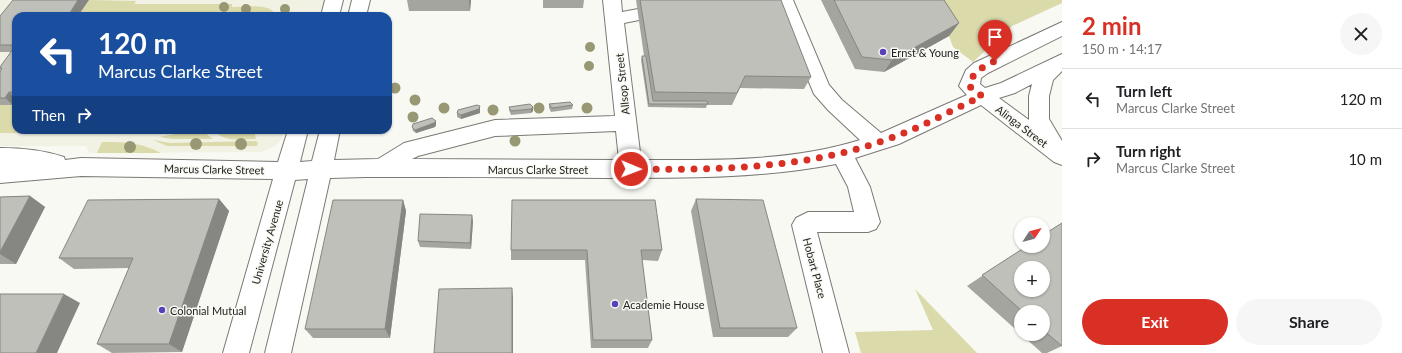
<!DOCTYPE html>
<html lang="en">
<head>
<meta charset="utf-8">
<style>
	body { margin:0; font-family:Lato,sans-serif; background:#f6f6f6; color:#202124; height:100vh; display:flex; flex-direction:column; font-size:15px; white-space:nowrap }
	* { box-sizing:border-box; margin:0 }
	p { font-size:13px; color:#757577 }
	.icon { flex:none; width:22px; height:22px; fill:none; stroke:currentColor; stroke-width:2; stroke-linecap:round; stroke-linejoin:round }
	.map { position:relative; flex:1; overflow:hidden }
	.side { display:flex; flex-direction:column; background:#fff; width:340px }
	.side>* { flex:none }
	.top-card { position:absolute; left:12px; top:12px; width:380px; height:122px; border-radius:12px; box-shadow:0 1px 3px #0004; background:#1a4fa0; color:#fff; overflow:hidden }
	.needle { width:26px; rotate:54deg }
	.controls { position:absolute; left:1014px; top:217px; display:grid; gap:8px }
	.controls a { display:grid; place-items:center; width:36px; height:36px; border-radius:50%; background:#fff; box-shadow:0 1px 3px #0004; font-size:20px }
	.pin { position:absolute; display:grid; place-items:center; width:34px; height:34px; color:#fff; margin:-41px -17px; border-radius:50% 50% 50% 0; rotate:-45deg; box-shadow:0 0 4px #0007 }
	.pin .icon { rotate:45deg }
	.me { position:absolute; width:44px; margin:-22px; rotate:91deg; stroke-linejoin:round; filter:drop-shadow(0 0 3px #0008) }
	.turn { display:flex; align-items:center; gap:14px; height:84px; padding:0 20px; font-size:18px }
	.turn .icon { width:52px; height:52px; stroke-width:2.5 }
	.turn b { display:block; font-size:28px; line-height:34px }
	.then { display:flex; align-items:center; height:38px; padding:0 20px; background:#0003; gap:8px; font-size:15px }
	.round { display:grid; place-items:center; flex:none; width:42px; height:42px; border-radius:21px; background:#f6f6f6 }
	.head { display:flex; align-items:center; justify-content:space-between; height:68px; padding:0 20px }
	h1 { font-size:24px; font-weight:700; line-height:30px; color:#d93025 }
	.button { display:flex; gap:8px; margin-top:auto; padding:8px 20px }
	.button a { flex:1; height:46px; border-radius:24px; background:#d93025; color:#fff; font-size:16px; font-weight:700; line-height:46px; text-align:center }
	.button a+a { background:#f6f6f6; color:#202124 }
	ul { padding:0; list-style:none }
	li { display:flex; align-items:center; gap:12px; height:60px; padding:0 20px; border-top:1px solid #e0e0e0 }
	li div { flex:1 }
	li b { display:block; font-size:15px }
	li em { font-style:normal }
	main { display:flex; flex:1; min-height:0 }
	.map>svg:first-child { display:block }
</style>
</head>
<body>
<main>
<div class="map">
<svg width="1062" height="353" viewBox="0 0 1062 353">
	<rect width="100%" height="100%" fill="#f9f9f4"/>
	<path fill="#f1f1e4" d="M0,0H326L321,16H16V130H285L280,141L274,147L261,152L92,153H90L86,146H0Z"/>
	<path fill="#dbdaab" d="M89,0L136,1L134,4H232V7C243,7 274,2 275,16H78Z
		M927,0H1062V3L1012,26L973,62L953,47L949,36Z
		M16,100V130H180L150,134L0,133V105H13Z
		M198,130L204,132L213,139H172L159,137Z
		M214,130H254L256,139C242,139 223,143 214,130Z
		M153,140L170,143L256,141L258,143L257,146H167Z
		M102,142C125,142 139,142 161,153H97Z
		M915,289L977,353H861L855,332L933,330Z"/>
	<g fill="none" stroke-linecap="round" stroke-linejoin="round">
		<defs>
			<path id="minor" d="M325,0H343L339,16H321Z
				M352,0H370L366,16H348Z
				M603,0H621L622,12L638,9L644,11L647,15L644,19L624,23L641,160C714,160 790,162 860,140L828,110L814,94L775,0H793L829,85L842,100L881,133L967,95L959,86L966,70L974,63L1062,22V36L988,73L981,78L980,84L985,88L1001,83L1062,54V71L1053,80L1049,96V119L1062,141V165L1054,162L981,105L899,144L855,158L870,187L880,222L876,229L868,232H817L849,353H823L792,225L796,218L808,212H854L848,187L836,164C759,179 682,178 604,178C524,177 445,177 365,177L330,178L291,353H265L308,179L295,180L249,353H223L273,179L81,176L0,183V148C22,148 43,150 64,157L65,160L81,158L278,162L288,130H308L300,162L312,161L320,130H340L334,160L378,159L404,143L495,120L615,116ZM1032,84L1029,96V120L999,98L1015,93ZM616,131L619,160L412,159L418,156L495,136Z"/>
		</defs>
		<use href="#minor" stroke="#7a7975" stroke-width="2"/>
		<use href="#minor" fill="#fff" fill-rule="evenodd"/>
	</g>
	<g fill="#999874">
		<circle cx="224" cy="7" r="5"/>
		<circle cx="246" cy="9" r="5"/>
		<circle cx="285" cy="9" r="5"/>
		<circle cx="590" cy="47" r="5"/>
		<circle cx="589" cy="66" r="5"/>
		<circle cx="395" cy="88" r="5.5"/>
		<circle cx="415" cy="100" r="5.5"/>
		<circle cx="444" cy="108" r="5.5"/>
		<circle cx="539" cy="108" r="5.5"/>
		<circle cx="587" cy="108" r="5.5"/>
		<circle cx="493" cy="110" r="5.5"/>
		<circle cx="413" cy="117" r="5.5"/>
		<circle cx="515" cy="141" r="5.5"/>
		<circle cx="196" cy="144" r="6"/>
		<circle cx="241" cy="144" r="6"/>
		<circle cx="130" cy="147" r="6"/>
	</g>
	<path fill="#a5a5a0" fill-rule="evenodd" d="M394,0H471L470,11H409L407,0Z
		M543,0H584L583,8H543Z
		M636,0H781L811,77L804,89L740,88L732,105H707L706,108L648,107L641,60L642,56H644Z
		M821,0H944L959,23L949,36L884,72L855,69Z
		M0,16H16V100L13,105H0V72L1,70L0,69V67L11,52H0Z
		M549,104L573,105L572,109L551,112L549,108Z
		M480,106V113L461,119L457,117V113Z
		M509,107H533V111L531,113L511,115L509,110Z
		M436,125L435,127L416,133L413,131L412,127Z
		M30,196L45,207L16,264H0V197Z
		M219,199L229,211L182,352L112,353L97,344L129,268L74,269L59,258Z
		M696,199L797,328L788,337H713L691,211Z
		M403,200L406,211L390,338H313L305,329Z
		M473,221L471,249L420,247L418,241Z
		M1062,223V346L1047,353H1042L967,286L1027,246H1043V235ZM1021,268H1043V290H1021ZM1021,312H1043V334H1021Z
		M511,250H662L658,261L642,260L652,340L648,348H591L585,260H511Z"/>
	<path fill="#868682" d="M78,0H89L78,16H68Z
		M469,0H471L470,11Z
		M959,23L949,36L884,72L892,60Z
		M9,92L16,99L13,105L5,98Z
		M480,106V113L461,119V115Z
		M533,107V111L531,113V109Z
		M436,121V125L435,127L416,133L415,130Z
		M30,196L45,207L16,264L0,254V252Z
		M219,199L229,211L182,352L169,344Z
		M403,200L406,211L390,338L385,329Z
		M472,215L473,221L471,249L470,243Z
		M512,288L513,298V353H512Z
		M64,294L80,303L57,353H36Z"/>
	<path fill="#c0c0ba" stroke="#868682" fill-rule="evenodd" d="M13,0H78L68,16H16V45H0V16Z
		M640,0H781L811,77L745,76L737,93L655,92Z
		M834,0H944L959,23L892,60L862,57Z
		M16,45V92H9L5,98H0V72L2,68H0V67Z
		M642,56H646L653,101H707L708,104H649Z
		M570,102L573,105L552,108L549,104Z
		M530,104L533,107L531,109L511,111L509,107Z
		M477,105L480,106L479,109L461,115L457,113L458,110Z
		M432,118L436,121L434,123L415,130L412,127L413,124Z
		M30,196L0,252V197Z
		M219,199L169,344H97L133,258H59L88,200Z
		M696,199L763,200L797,328H720Z
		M333,200H403L385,329H305Z
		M512,200H655L662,250H641L652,340H593L587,250H511Z
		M420,214L472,215L470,243L418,241Z
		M1062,223V346L1043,330V312H1023L982,275L1027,246H1043V235ZM1021,268H1043V290H1021Z
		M512,288V353H434L439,289Z
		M0,294H64L36,353H0Z"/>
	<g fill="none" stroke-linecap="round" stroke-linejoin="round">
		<path stroke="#d93025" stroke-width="7" stroke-dasharray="0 12.6" d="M631,169C719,170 808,169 891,138C922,127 952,110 982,96L969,86C972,72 983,67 995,61"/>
	</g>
	<g fill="#5841b9" stroke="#f9f9f4" stroke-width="1.5">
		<circle cx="883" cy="52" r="4"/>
		<circle cx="615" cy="304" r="4"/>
		<circle cx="162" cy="310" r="4"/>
	</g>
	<g text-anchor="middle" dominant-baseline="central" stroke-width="3" stroke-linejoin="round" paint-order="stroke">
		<g font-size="11" fill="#222220" stroke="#f9f9f4" text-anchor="start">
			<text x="891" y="52">Ernst &amp; Young</text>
			<text x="623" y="304">Academie House</text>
			<text x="170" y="310">Colonial Mutual</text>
		</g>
		<g font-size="11" fill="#222220" stroke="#f9f9f4">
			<text transform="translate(622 84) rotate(-96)">Allsop Street</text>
			<text transform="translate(1022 126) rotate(37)">Alinga Street</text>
			<text transform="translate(214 169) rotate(1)">Marcus Clarke Street</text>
			<text x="538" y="169">Marcus Clarke Street</text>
			<text transform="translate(267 242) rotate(-74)">University Avenue</text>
			<text transform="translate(815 268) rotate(75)">Hobart Place</text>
		</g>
	</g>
</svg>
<div class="controls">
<a><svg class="needle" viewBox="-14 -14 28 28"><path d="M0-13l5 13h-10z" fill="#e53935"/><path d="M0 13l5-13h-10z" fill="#757577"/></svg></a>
<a>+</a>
<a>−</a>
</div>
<div class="pin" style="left:995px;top:61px;background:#d93025"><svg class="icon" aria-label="arrive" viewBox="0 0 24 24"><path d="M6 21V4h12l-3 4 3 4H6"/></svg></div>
<svg class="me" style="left:631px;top:169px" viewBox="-20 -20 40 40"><circle r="17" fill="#d93025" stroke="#fff" stroke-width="3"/><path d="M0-11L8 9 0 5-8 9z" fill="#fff"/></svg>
<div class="top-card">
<div class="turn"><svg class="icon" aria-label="left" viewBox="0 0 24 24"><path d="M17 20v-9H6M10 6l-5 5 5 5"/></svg><div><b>120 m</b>Marcus Clarke Street</div></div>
<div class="then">Then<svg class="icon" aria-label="right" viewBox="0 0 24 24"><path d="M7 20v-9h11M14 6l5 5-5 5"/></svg></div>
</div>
</div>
<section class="side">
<div class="head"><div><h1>2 min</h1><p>150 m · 14:17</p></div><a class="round"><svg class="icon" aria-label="close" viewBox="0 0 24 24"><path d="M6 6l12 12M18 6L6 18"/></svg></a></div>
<ul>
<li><svg class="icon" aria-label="left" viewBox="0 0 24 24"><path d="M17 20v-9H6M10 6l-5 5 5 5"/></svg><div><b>Turn left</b><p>Marcus Clarke Street</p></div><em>120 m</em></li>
<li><svg class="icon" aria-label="right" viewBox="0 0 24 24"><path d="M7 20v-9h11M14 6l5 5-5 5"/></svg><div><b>Turn right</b><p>Marcus Clarke Street</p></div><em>10 m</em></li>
</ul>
<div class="button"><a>Exit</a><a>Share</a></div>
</section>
</main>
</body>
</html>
